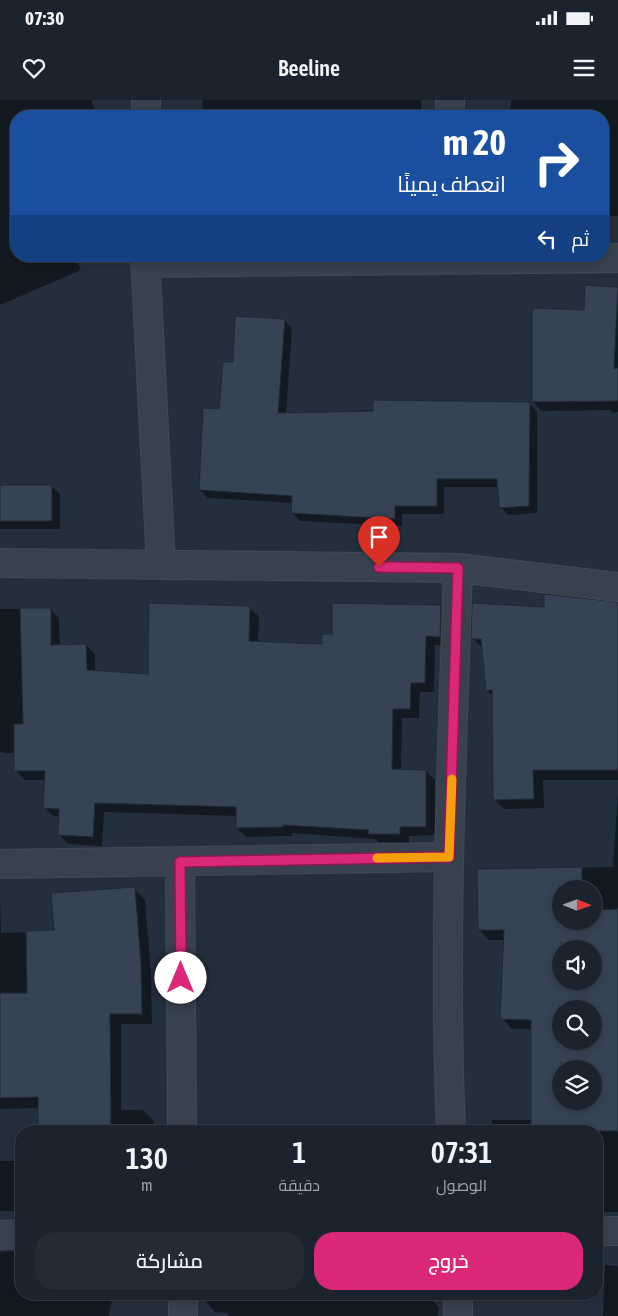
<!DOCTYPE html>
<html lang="ar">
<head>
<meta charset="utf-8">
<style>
	body { margin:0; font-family:"Asap Condensed",Cairo,sans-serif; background:#242b36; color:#f1f3f6; direction:rtl; height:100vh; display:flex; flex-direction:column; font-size:19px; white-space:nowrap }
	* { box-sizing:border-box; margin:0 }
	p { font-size:16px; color:#a0a4aa }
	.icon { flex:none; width:28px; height:28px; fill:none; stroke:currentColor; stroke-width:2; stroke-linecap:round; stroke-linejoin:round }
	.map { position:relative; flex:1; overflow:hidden; direction:ltr }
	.sheet { position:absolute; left:15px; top:1025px; width:588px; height:175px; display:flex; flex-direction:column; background:#1b232e; border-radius:20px; box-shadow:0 2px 8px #0003,0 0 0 1px #39404a; direction:rtl }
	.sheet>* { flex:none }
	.guide { position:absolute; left:10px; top:10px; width:599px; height:152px; border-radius:20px; box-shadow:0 2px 8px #0003,0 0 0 1px #39404a; direction:rtl; background:#1a4fa0; color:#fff; overflow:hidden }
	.needle { width:32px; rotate:91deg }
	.tools { position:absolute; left:552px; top:780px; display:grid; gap:10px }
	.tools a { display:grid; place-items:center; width:50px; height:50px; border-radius:50%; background:#1b232e; box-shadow:0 2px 8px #0003,0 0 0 1px #39404a; font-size:25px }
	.pin { position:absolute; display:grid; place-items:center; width:42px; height:42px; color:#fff; margin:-51px -21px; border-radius:50% 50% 50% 0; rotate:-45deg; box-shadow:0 0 5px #0007 }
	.pin .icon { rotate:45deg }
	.me { position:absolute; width:55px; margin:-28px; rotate:0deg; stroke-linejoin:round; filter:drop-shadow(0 0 4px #0008) }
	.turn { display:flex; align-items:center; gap:18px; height:105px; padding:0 20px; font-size:22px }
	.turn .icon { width:65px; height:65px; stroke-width:2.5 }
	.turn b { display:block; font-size:35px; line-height:42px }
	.then { display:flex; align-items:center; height:48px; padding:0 20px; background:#0003; gap:10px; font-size:19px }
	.eta { display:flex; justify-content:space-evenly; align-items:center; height:85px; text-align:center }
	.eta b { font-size:30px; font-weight:600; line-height:35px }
	.action { display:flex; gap:10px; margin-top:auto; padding:10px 20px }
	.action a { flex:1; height:58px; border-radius:20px; background:#db2777; color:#fff; font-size:20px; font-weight:600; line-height:58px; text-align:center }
	.action a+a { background:#242b36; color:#f1f3f6 }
	.status { display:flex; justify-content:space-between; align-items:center; height:35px; padding:0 25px; background:#1b232e; direction:ltr }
	.status svg { height:14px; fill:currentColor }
	header { display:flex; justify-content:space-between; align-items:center; height:65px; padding:0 20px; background:#1b232e; font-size:22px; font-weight:600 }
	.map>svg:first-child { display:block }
</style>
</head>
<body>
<div class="status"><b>07:30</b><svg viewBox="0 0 49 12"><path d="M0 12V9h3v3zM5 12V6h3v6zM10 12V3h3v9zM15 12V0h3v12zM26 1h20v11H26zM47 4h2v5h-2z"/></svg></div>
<header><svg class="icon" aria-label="menu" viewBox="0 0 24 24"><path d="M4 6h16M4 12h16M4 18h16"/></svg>Beeline<svg class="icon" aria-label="heart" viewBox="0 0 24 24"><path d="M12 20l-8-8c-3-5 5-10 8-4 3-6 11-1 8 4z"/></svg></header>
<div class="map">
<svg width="618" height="1216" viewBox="0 0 618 1216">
	<rect width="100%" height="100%" fill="#242f3e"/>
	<path fill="#0007" fill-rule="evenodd" d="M0,0H91L97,16H16V156H75L81,170L0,205Z
		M202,0H421V16H203Z
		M511,0H618V116H610L602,109V16H510Z
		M586,186L618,187V312L613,313L610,310L542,311L533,302L585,212Z
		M284,220L292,228L286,314L529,303L537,311V413L508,415L501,407L499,387H444V414H402V426L300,421L292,413L293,403L208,398L200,390L234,264Z
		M0,386H51L60,394V429H0Z
		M618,504V680H543L544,708L504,709L494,699L493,596L487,590L483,549L473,538L545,508Z
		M151,505L250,508L259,517L258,542L323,545L333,535L441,506L450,515L449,546L435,545L434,592H420L419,618H402L401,671H426L435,680V735L409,736V743L379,742L375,739L292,733V736L246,737L237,728V716L104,712L102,746L68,744L59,734L60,717L53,716L44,707L46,680H25L16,671V653H3L0,651V509H50L59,518L60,546L86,545L95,554V572L149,575Z
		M618,692V1112H596V1031H492V1020H532V929H512L502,918L505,840H489L479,830L478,770L613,767ZM561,789H594V821H561ZM561,849H594V881H561ZM561,909H594V941H561ZM561,969H594V1001H561Z
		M134,789L145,800L151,875L152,924H121V1010H143L154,1021V1031H39V1008L0,1009V794L1,833L55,831Z
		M0,1061H21V1111H0Z
		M11,1151L21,1153V1194H113L109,1216H0V1152Z
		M605,1165L618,1166V1216H603Z
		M206,1194H405L429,1197L439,1207L438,1216H228V1213L215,1212L206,1202Z"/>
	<path fill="#364354" stroke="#1f2835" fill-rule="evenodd" d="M585,185L618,187L614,269L618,268V301L532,302V208L584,210Z
		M235,216L285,219L278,313L373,311V300L530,302L529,406L499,408L497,379H437V406H395V419L291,413L292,396L199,390L203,308L219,309L223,262H233Z
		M0,385H52V421H0Z
		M544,494L618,502V670H533L534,699L493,700L492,590L486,591L481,539H471L472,505L474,503L544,507Z
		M149,503L250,506L249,541L322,544V534H332V503L441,505L440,537L426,536L425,583H411L410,609H393L392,669L426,670V727H400V734H368L369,730L283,725V727L236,728V707L95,703L93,737L58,735L59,709L43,708L45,671H14V624H23L20,508H51V545L86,544L87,570L148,574Z
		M582,767V789H561V821H594V810L618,809V1031H531V920L500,919L504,830H478L477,769ZM561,849H594V881H561ZM561,909H594V941H561ZM561,969H594V1001H561Z
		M135,787L141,864L142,914H110L111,1031H38V997L0,998V893H27L26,831L54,830L51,793Z"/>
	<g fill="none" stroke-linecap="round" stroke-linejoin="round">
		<defs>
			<path id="street" d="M450,0V16
				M146,16V0
				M145,156L161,465
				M145,163L618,158
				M0,463L458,468L618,487
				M180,762L182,1031
				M0,764L449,757
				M451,1031C443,844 452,656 458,468
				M596,1131H618
				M0,1135L21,1134
				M458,1194V1216
				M183,1216V1194"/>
		</defs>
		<use href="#street" stroke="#414a57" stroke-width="30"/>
		<use href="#street" stroke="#38414e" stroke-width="28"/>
	</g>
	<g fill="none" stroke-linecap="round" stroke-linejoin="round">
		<defs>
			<path id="route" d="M181,878L180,762L449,757L458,468L379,467"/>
		</defs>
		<use href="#route" stroke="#8e194d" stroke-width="12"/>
		<use href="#route" stroke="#db2777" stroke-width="9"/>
		<path stroke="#f59e0b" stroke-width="9" d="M377,758L449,757L452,679"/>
	</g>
</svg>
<div class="tools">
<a><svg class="needle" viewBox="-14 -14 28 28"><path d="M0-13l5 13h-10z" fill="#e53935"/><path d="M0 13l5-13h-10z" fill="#a0a4aa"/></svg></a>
<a><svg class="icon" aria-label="sound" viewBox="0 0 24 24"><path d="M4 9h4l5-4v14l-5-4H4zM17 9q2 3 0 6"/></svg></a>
<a><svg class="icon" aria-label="search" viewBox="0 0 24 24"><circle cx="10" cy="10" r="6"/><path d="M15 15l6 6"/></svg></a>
<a><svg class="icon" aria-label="layers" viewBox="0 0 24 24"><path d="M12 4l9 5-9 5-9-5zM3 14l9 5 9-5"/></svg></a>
</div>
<div class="pin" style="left:379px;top:467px;background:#d93025"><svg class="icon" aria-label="arrive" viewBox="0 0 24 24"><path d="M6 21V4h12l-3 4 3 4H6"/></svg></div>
<svg class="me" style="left:181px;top:878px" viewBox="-20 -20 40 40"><circle r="19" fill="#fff"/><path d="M0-13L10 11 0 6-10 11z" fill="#db2777"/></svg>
<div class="guide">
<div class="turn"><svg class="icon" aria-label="right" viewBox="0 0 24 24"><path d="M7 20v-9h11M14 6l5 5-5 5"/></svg><div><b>20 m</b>انعطف يمينًا</div></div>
<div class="then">ثم<svg class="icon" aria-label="left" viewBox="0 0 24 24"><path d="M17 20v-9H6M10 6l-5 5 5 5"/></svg></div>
</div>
<section class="sheet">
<div class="eta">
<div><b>07:31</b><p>الوصول</p></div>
<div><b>1</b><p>دقيقة</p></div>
<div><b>130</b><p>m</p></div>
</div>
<div class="action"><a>خروج</a><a>مشاركة</a></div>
</section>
</div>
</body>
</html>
